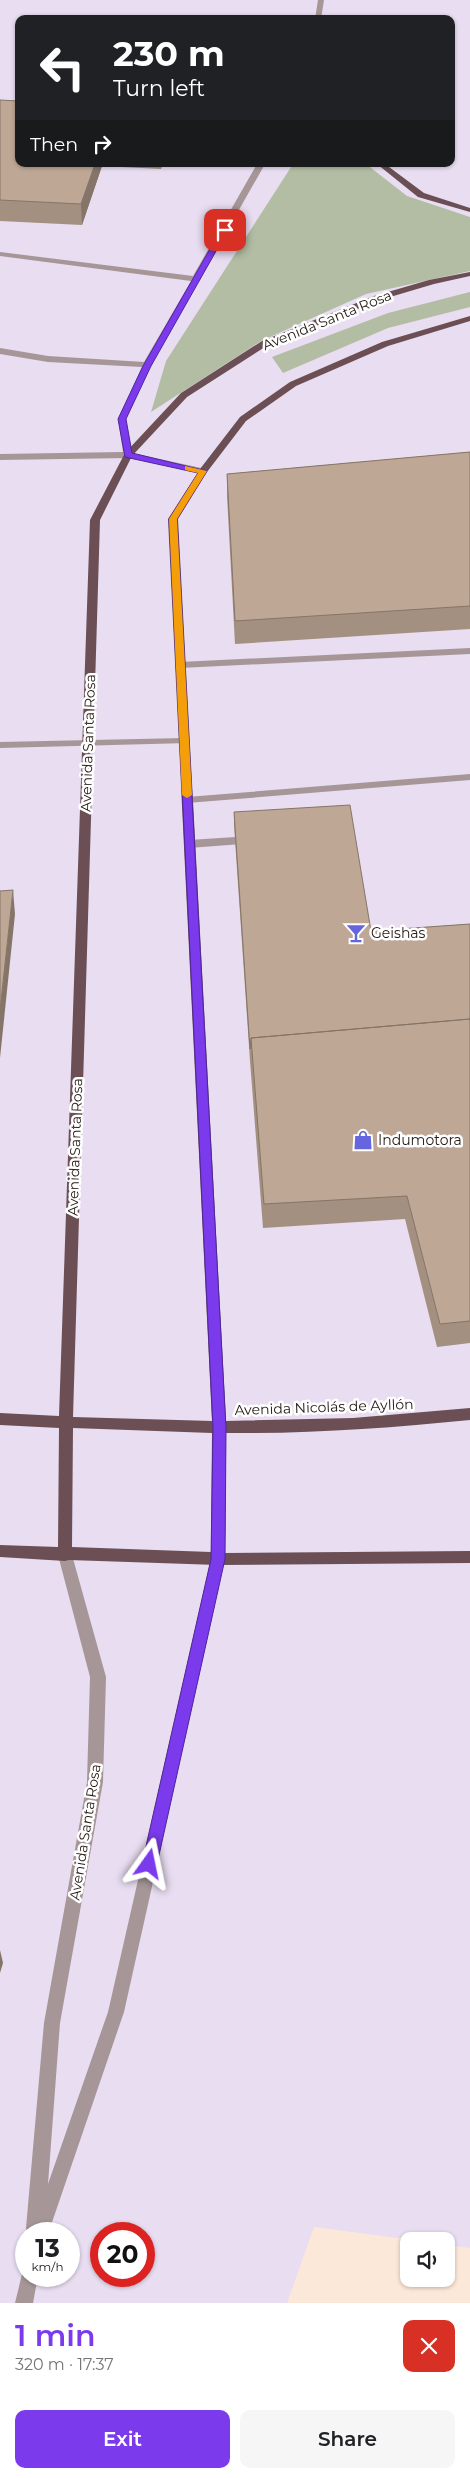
<!DOCTYPE html>
<html lang="en">
<head>
<meta charset="utf-8">
<style>
	body { margin:0; font-family:Montserrat,sans-serif; background:#f6f6f6; color:#202124; height:100vh; display:flex; flex-direction:column; font-size:19px; white-space:nowrap }
	* { box-sizing:border-box; margin:0 }
	p { font-size:16px; color:#757577 }
	.icon { flex:none; width:28px; height:28px; fill:none; stroke:currentColor; stroke-width:2; stroke-linecap:round; stroke-linejoin:round }
	.map { position:relative; height:2303px; overflow:hidden }
	.side { display:flex; flex-direction:column; background:#fff; flex:1 }
	.side>* { flex:none }
	.top-card { position:absolute; left:15px; top:15px; width:440px; height:152px; border-radius:10px; box-shadow:0 1px 4px #0004; background:#202124; color:#fff; overflow:hidden }
	.controls { position:absolute; left:400px; top:2232px; display:grid; gap:10px }
	.controls a { display:grid; place-items:center; width:55px; height:55px; border-radius:10px; background:#fff; box-shadow:0 1px 4px #0004; font-size:25px }
	.speed { position:absolute; left:15px; top:2222px; display:flex; gap:10px; font-size:25px; font-weight:700; text-align:center }
	.speed>* { display:grid; place-content:center; width:65px; height:65px; border-radius:50%; background:#fff; box-shadow:0 1px 4px #0004; line-height:1 }
	.speed small { font-size:12px; font-weight:400 }
	.speed .limit { border:8px solid #d22; background:#fff; color:#111 }
	.pin { position:absolute; display:grid; place-items:center; width:42px; height:42px; color:#fff; margin:-21px; border-radius:10px; box-shadow:0 2px 8px #0006 }
	.me { position:absolute; width:55px; margin:-28px; rotate:12deg; stroke-linejoin:round; filter:drop-shadow(0 0 4px #0008) }
	.turn { display:flex; align-items:center; gap:18px; height:105px; padding:0 15px; font-size:22px }
	.turn .icon { width:65px; height:65px; stroke-width:2.5 }
	.turn b { display:block; font-size:35px; line-height:42px }
	.then { display:flex; align-items:center; height:48px; padding:0 15px; background:#0003; gap:10px; font-size:19px }
	.round { display:grid; place-items:center; flex:none; width:52px; height:52px; border-radius:10px; background:#f6f6f6 }
	.head { display:flex; align-items:center; justify-content:space-between; height:85px; padding:0 15px }
	h1 { font-size:30px; font-weight:600; line-height:38px; color:#7c3aed }
	.action { display:flex; gap:10px; margin-top:auto; padding:10px 15px }
	.action a { flex:1; height:58px; border-radius:10px; background:#7c3aed; color:#fff; font-size:20px; font-weight:600; line-height:58px; text-align:center }
	.action a+a { background:#f6f6f6; color:#202124 }
	.map>svg:first-child { display:block }
</style>
</head>
<body>
<div class="map">
<svg width="470" height="2303" viewBox="0 0 470 2303">
	<rect width="100%" height="100%" fill="#fce8d9"/>
	<path fill="#e8ddf1" fill-rule="evenodd" d="M0,0H470V2248L446,2245V2241H421L314,2227L287,2303H0ZM19,19H451V164H19ZM26,2234H69V2276H26ZM101,2234H144V2276H101Z"/>
	<path fill="#b3bda4" d="M293,164H366L407,196L470,217V271L366,294L261,341L151,412L166,361Z
		M470,292V307L388,328L283,373L272,357L388,313Z"/>
	<g fill="none" stroke-linecap="round" stroke-linejoin="round">
		<path fill="#a69698" fill-rule="evenodd" d="M318,0H324L321,19H315Z
			M257,164H265L151,365L126,419L132,453L206,469V473L128,458L0,460V454L123,452L118,419L142,367L48,362L0,354V348L48,356L144,362L191,281L0,256V252L193,276Z
			M470,648V654L180,668L175,665L180,662Z
			M184,738L188,739V743L0,748V742Z
			M470,774V780L187,803L182,800L187,797Z
			M251,836L256,840L255,843L189,848L184,844L189,840Z
			M65,1549L70,1551L72,1555L106,1677L103,1782L60,2023L48,2184L108,2012L211,1559L213,1555L218,1553L223,1555L225,1559L124,2012L48,2234H28L26,2228L44,2023L87,1782L90,1677L58,1555L60,1551Z
			M26,2268V2276H38L33,2303H15L23,2270Z"/>
		<path fill="#6b4f54" fill-rule="evenodd" d="M377,164H385L424,193L470,208V212L418,197Z
			M470,272V276L434,284L380,300L268,345L187,397L132,456L100,520L73,1417L212,1421L168,519L200,469L240,417L290,382L382,342L470,316V321L388,346L296,386L246,421L207,472L178,519L226,1421L353,1418L470,1408V1420C389,1428 308,1434 226,1433L225,1553L470,1551V1563L218,1565L69,1560L65,1561L0,1557V1545L58,1547L59,1428L0,1425V1413L59,1416L90,520L125,453L181,393L262,341L374,296L429,280ZM73,1428L212,1433L211,1552L72,1547Z"/>
	</g>
	<path fill="#a39080" d="M0,100L19,164H163L161,169L102,166L82,225L0,221Z
		M470,452V629L235,644L227,496V474Z
		M234,812L371,931L470,924V1343L437,1347L405,1219L263,1228L250,1061L234,825Z"/>
	<path fill="#857568" d="M95,164H102V166L82,225L81,204Z
		M13,890L15,914L0,1058V1010Z
		M0,1950L3,1963L0,1973Z"/>
	<path fill="#bea795" stroke="#857568" d="M0,100L19,101V164H95L81,204L0,200Z
		M470,452V606L235,621L227,474Z
		M350,805L371,931L470,924V1019L251,1038L250,1049L234,812Z
		M13,890L0,1010V891Z
		M470,1019V1321L440,1324L407,1196L264,1204L251,1038Z"/>
	<path fill="#7c3aed" stroke="#51269a" d="M222,228L228,230L151,366L126,419L132,453L207,471L177,519L226,1428L225,1559L157,1864L155,1869L149,1871L144,1869L142,1864L211,1559L213,1428L169,519L198,473L125,457L118,419L143,366Z"/>
	<path fill="#f59e0b" d="M185,466L207,471L177,519L192,795L187,798L182,795L169,519L198,473L185,470Z"/>
	<defs>
		<symbol id="bar-bare" viewBox="-9 -9 18 18"><path d="M-6-5H6L.8 .8V4.5H3.5V6h-7V4.5H-.8V.8Z" fill="#6566df" stroke="#fff" stroke-width="2.5" paint-order="stroke"/></symbol>
		<symbol id="shop-bare" viewBox="-9 -9 18 18"><path d="M-5-2.5h2.3a2.7 3.5 0 0 1 5.4 0H5L5.5 6h-11ZM-1.5-2.5h3a1.5 2.3 0 0 0-3 0Z" fill="#6566df" stroke="#fff" stroke-width="2.5" paint-order="stroke"/></symbol>
	</defs>
	<g fill-rule="evenodd">
		<use href="#bar-bare" x="342" y="919" width="28" height="28"/>
		<use href="#shop-bare" x="349" y="1126" width="28" height="28"/>
	</g>
	<g text-anchor="middle" dominant-baseline="central" stroke-width="5" stroke-linejoin="round" paint-order="stroke">
		<g font-size="14" fill="#221912" stroke="#fff">
			<text transform="translate(327 320) rotate(-22)">Avenida Santa Rosa</text>
			<text transform="translate(88 743) rotate(-88)">Avenida Santa Rosa</text>
			<text transform="translate(75 1147) rotate(-88)">Avenida Santa Rosa</text>
			<text transform="translate(324 1407) rotate(-2)">Avenida Nicolás de Ayllón</text>
			<text transform="translate(85 1832) rotate(-81)">Avenida Santa Rosa</text>
		</g>
		<g font-size="14" fill="#221912" stroke="#fff" text-anchor="start">
			<text x="371" y="933">Geishas</text>
			<text x="378" y="1140">Indumotora</text>
		</g>
	</g>
</svg>
<div class="controls">
<a><svg class="icon" aria-label="sound" viewBox="0 0 24 24"><path d="M4 9h4l5-4v14l-5-4H4zM17 9q2 3 0 6"/></svg></a>
</div>
<div class="speed"><div>13<small>km/h</small></div><div class="limit">20</div></div>
<div class="pin" style="left:225px;top:230px;background:#d93025"><svg class="icon" aria-label="arrive" viewBox="0 0 24 24"><path d="M6 21V4h12l-3 4 3 4H6"/></svg></div>
<svg class="me" style="left:149px;top:1864px" viewBox="-20 -20 40 40"><path d="M0-17L14 15 0 8-14 15z" fill="#7c3aed" stroke="#fff" stroke-width="4"/></svg>
<div class="top-card">
<div class="turn"><svg class="icon" aria-label="left" viewBox="0 0 24 24"><path d="M17 20v-9H6M10 6l-5 5 5 5"/></svg><div><b>230 m</b>Turn left</div></div>
<div class="then">Then<svg class="icon" aria-label="right" viewBox="0 0 24 24"><path d="M7 20v-9h11M14 6l5 5-5 5"/></svg></div>
</div>
</div>
<section class="side">
<div class="head"><div><h1>1 min</h1><p>320 m · 17:37</p></div><a class="round" style="background:#d93025;color:#fff"><svg class="icon" aria-label="close" viewBox="0 0 24 24"><path d="M6 6l12 12M18 6L6 18"/></svg></a></div>
<div class="action"><a>Exit</a><a>Share</a></div>
</section>
</body>
</html>
